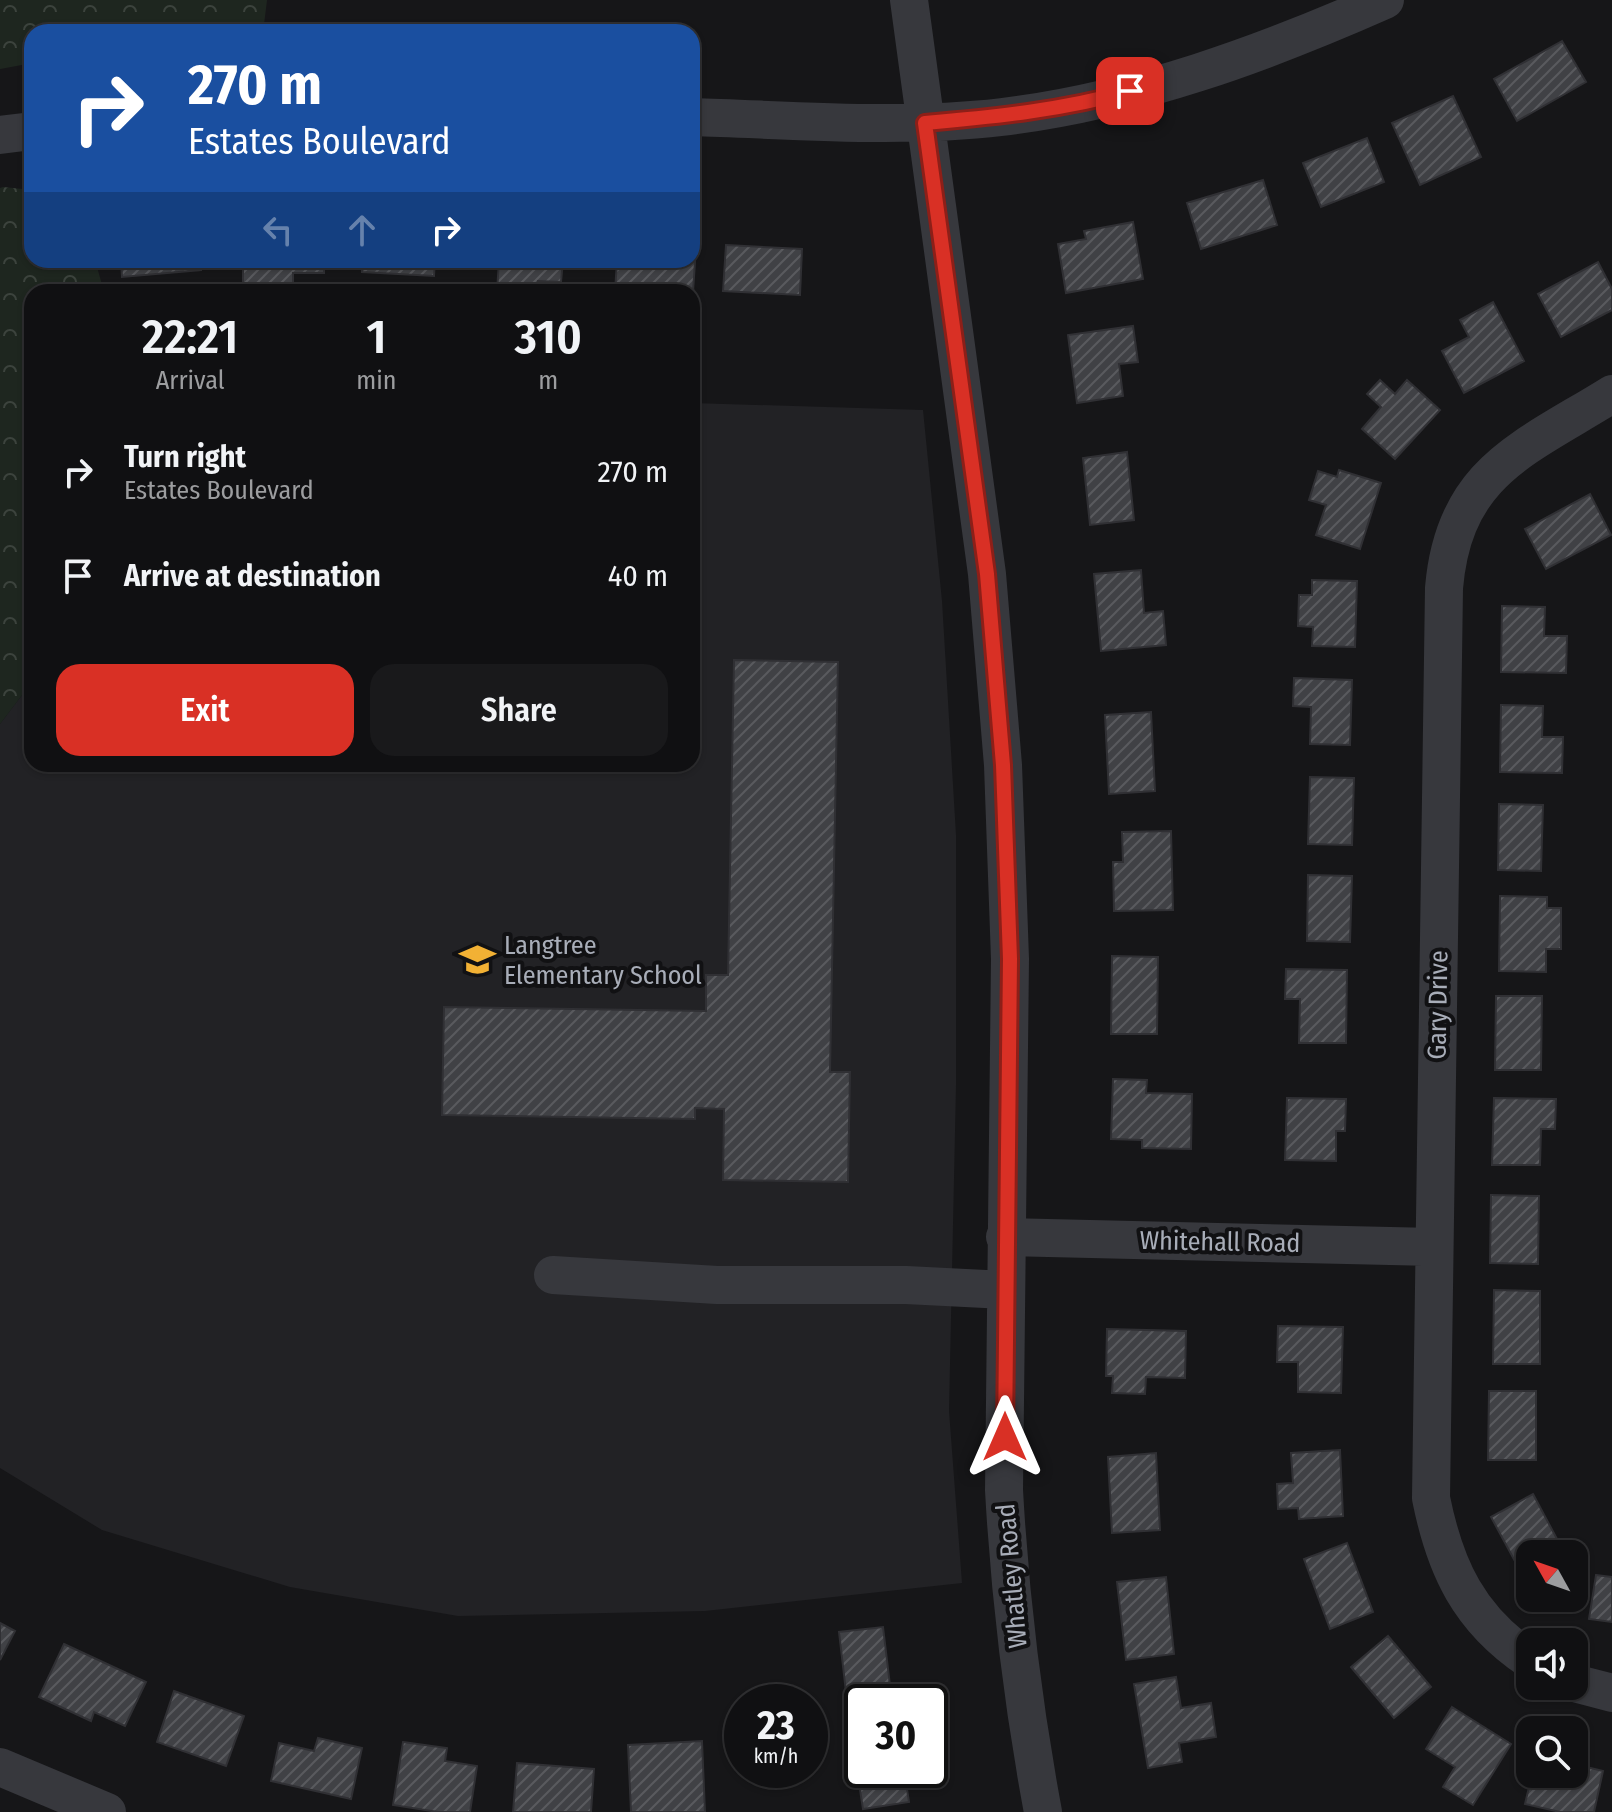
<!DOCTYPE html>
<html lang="en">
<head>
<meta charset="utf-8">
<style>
	body { margin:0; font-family:"Fira Sans Condensed",sans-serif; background:#19191b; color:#f1f3f6; height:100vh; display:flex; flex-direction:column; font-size:30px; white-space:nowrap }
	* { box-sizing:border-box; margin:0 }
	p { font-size:26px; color:#9c9d9f }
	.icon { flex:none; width:44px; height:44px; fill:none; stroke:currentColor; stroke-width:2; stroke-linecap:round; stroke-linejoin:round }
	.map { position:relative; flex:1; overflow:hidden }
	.side { position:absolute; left:24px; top:284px; width:676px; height:488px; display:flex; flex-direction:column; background:#101012; border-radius:24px; box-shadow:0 2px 6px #0004,0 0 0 2px #303032 }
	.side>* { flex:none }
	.banner { position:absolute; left:24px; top:24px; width:676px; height:244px; border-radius:24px; box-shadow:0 2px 6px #0004,0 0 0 2px #303032; background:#1a4fa0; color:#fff; overflow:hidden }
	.needle { width:52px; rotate:310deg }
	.tools { position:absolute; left:1516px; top:1540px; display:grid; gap:16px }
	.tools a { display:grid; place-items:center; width:72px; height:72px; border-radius:16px; background:#101012; box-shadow:0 2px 6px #0004,0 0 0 2px #303032; font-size:40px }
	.speed { position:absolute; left:724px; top:1684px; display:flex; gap:16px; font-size:40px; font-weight:700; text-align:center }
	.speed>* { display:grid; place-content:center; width:104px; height:104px; border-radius:50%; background:#101012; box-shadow:0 2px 6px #0004,0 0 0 2px #303032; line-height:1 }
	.speed small { font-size:20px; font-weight:400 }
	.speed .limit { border:4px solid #111; border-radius:12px; background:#fff; color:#111 }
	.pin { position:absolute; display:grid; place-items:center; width:68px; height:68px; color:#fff; margin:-34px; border-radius:16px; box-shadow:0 4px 12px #0006 }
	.me { position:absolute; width:88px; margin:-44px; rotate:0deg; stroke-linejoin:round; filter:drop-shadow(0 0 6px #0008) }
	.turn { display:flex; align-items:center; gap:28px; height:168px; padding:0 32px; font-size:36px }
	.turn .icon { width:104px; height:104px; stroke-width:2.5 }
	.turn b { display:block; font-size:56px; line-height:68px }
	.lanes { display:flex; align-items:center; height:76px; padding:0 32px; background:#0003; justify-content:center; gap:40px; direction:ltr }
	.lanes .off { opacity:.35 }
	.eta { display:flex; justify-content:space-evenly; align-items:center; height:136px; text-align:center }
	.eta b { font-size:48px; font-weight:600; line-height:56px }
	.action { display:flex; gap:16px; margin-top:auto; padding:16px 32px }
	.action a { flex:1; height:92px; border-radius:24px; background:#d93025; color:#fff; font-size:32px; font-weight:600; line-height:92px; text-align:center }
	.action a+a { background:#19191b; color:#f1f3f6 }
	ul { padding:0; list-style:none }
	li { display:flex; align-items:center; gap:24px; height:104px; padding:0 32px }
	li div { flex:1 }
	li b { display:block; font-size:30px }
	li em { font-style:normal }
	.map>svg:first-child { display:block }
</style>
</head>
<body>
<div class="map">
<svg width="1612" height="1812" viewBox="0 0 1612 1812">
	<defs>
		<pattern id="forest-crowns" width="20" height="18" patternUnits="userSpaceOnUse" patternTransform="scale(2)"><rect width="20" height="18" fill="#1e261f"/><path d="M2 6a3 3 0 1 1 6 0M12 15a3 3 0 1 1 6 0" fill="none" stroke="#3c433d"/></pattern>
		<pattern id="building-hatch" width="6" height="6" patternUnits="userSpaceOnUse" patternTransform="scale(2)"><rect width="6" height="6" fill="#404145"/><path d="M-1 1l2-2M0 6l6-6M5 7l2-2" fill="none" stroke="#595a5e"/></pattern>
	</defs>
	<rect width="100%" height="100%" fill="#161618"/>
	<path fill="#222225" d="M692,403L923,410L942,601L956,835V1085L949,1411L962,1583L705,1611L458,1616L290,1587L102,1530L0,1468V724L32,682V764H692Z"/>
	<path fill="url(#forest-crowns)" d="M0,0H267L263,32H32V63L0,69Z
		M3,187L32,190V260H95L104,292H32V682L0,724V188Z"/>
	<path fill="url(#building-hatch)" stroke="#303034" stroke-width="2" d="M1562,41L1586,82L1517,121L1494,79Z
		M1453,96L1481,157L1420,185L1392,123Z
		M1367,138L1384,182L1321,207L1303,163Z
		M1263,180L1277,225L1201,249L1187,203Z
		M1133,222L1143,279L1066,293L1058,244L1086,239L1084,231Z
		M726,245L802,249L800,295L723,291Z
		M692,247H696L693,292H615L617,260H692Z
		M121,260H200L201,270L122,277Z
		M243,260H324V273H293V289H243Z
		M362,260H435L434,276L362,272Z
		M499,260H563L561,282L538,281L537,292H497Z
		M1598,262L1612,289V310L1561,337L1538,294Z
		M1493,302L1524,361L1464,393L1442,351L1469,337L1460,320Z
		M1133,326L1138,362L1119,364L1123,396L1077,403L1068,335Z
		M1380,380L1395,394L1407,380L1440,410L1395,459L1362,429L1381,407L1367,394Z
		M1127,452L1134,520L1090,525L1083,458Z
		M1339,470L1381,483L1360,549L1316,535L1326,505L1309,500L1318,471L1337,477Z
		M1590,494L1611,535L1546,569L1525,529Z
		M1141,570L1144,613L1163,611L1166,645L1101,651L1094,574Z
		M1312,580L1357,581L1355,647L1312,646L1313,627L1298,626L1299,595H1312Z
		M1502,606L1545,607L1544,636H1567L1566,673L1501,672Z
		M734,660L838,662L830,1072H850L848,1182L723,1180L724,1109L695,1108V1119L442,1115L444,1007L706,1011V975H728Z
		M1294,678L1352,680L1350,745L1310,744L1311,707L1293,706Z
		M1501,705L1543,706L1542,737H1563L1562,773L1500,772Z
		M1151,712L1155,791L1109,794L1105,715Z
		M1310,777L1354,778L1352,845L1308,844Z
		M1499,804L1543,805L1541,871L1498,870Z
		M1171,831L1173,910L1114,911L1113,862H1123L1122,832Z
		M1308,875L1352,876L1350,942L1307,941Z
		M1500,896L1547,897V908H1561V949H1546V972L1499,971Z
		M1112,956L1158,957L1157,1034H1111Z
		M1286,969L1347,970L1346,1043H1299L1300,999H1285Z
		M1496,996H1542L1541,1070H1495Z
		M1113,1079L1147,1080L1146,1093L1192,1094L1191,1149L1142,1148V1140L1111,1139Z
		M1287,1098L1346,1099L1345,1131H1336V1161L1285,1160Z
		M1494,1098L1556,1099L1555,1129H1541L1540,1165H1492Z
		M1491,1195L1539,1196L1538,1264L1490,1263Z
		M1494,1290L1540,1291V1364H1493Z
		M1278,1326L1343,1327L1341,1393L1298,1392V1362H1277Z
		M1107,1329L1186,1331L1185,1378L1146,1377L1145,1394L1112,1393L1113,1376H1106Z
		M1489,1391H1536V1460H1488Z
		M1340,1450L1343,1516L1299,1519L1298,1508L1278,1509L1277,1484L1293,1483L1291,1453Z
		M1156,1453L1160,1530L1112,1533L1108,1457Z
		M1533,1494L1565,1554H1530V1573L1523,1576L1491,1517Z
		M1347,1543L1373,1612L1330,1629L1304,1559Z
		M1596,1575L1612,1577V1622L1589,1619Z
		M1166,1577L1174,1654L1126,1660L1117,1582Z
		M0,1623L15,1631L0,1660Z
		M883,1627L892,1702H862V1708L848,1709L839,1632Z
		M1388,1636L1431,1687L1394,1718L1351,1667Z
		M64,1644L146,1682L125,1726L94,1712L91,1721L39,1697Z
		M1176,1677L1181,1708L1211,1703L1216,1737L1179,1743L1182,1762L1148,1768L1134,1684Z
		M174,1691L244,1716L226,1766L157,1742Z
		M1452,1707L1511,1744L1473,1805L1443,1787L1455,1767L1426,1749Z
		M862,1730V1770H904L909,1802L863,1809L851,1732Z
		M318,1738L362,1748L351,1799L271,1781L279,1743L314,1751Z
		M702,1741L705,1812H631L628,1745Z
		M403,1742L447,1748L445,1761L477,1766L470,1812H438L393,1805Z
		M517,1763L594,1769L591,1812H513Z
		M1574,1764L1603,1771L1594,1812H1560L1525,1804L1532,1774H1574Z"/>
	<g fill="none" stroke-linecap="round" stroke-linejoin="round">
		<path stroke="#37383d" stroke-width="38" d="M909,0L987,574L1003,765L1010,959L1004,1490C1010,1598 1023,1705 1043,1812
			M692,117C795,120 899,129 1002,117C1135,101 1263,54 1385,0
			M0,135L32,131
			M1005,1237L1434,1247
			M553,1275L717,1285H906L1005,1290
			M1530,1660C1469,1619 1445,1568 1431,1498L1444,588C1454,471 1524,449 1612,394
			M1574,1683L1612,1693
			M0,1767L107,1812"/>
	</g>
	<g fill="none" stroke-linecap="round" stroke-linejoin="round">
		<defs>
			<path id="route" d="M1005,1437L1010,959L1003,765L987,574L925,123C994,117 1063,110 1130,91"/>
		</defs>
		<use href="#route" stroke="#8d1f18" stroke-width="20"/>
		<use href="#route" stroke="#d93025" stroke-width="14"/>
	</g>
	<defs>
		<symbol id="school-bare" viewBox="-9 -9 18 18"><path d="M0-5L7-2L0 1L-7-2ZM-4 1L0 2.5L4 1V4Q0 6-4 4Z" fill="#f2b134" stroke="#111113" stroke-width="2.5" paint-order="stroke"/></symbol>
	</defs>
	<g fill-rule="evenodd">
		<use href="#school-bare" x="452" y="934" width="51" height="51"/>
	</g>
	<g text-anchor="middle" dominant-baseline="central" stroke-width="8" stroke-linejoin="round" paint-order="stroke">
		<g font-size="26" fill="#a8adb8" stroke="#111113" text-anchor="start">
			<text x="504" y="945">Langtree<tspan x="504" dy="30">Elementary School</tspan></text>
		</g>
		<g font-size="26" fill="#a8adb8" stroke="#111113">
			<text transform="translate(1438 1005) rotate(-89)">Gary Drive</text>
			<text transform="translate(1220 1242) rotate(1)">Whitehall Road</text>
			<text transform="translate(1012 1576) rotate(-95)">Whatley Road</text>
		</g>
	</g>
</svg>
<div class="tools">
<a><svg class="needle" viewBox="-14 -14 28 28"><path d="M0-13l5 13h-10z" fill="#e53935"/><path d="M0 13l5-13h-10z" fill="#9c9d9f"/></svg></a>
<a><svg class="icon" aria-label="sound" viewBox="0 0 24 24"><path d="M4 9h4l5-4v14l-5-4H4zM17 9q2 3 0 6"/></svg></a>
<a><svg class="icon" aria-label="search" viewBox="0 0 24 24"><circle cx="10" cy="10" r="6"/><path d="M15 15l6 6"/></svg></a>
</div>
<div class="speed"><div>23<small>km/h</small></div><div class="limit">30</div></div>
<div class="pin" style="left:1130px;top:91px;background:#d93025"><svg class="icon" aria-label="arrive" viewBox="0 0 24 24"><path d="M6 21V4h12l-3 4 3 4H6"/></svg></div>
<svg class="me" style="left:1005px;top:1437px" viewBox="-20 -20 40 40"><path d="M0-17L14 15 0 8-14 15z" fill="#d93025" stroke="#fff" stroke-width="4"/></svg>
<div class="banner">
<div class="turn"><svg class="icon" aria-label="right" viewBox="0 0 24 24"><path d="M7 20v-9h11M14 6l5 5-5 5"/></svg><div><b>270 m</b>Estates Boulevard</div></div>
<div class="lanes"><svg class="icon off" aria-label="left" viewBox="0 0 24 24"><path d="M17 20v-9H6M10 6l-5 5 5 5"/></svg><svg class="icon off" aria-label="ahead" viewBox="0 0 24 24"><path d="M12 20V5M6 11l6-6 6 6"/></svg><svg class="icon" aria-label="right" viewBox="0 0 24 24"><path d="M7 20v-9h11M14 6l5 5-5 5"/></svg></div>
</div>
<section class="side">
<div class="eta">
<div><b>22:21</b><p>Arrival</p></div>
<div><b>1</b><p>min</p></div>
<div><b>310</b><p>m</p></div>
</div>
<ul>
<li><svg class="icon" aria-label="right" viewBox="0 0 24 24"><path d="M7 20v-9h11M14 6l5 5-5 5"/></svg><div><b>Turn right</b><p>Estates Boulevard</p></div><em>270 m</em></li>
<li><svg class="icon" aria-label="arrive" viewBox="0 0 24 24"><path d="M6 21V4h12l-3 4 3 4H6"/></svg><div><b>Arrive at destination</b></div><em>40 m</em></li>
</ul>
<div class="action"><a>Exit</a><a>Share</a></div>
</section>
</div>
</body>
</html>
